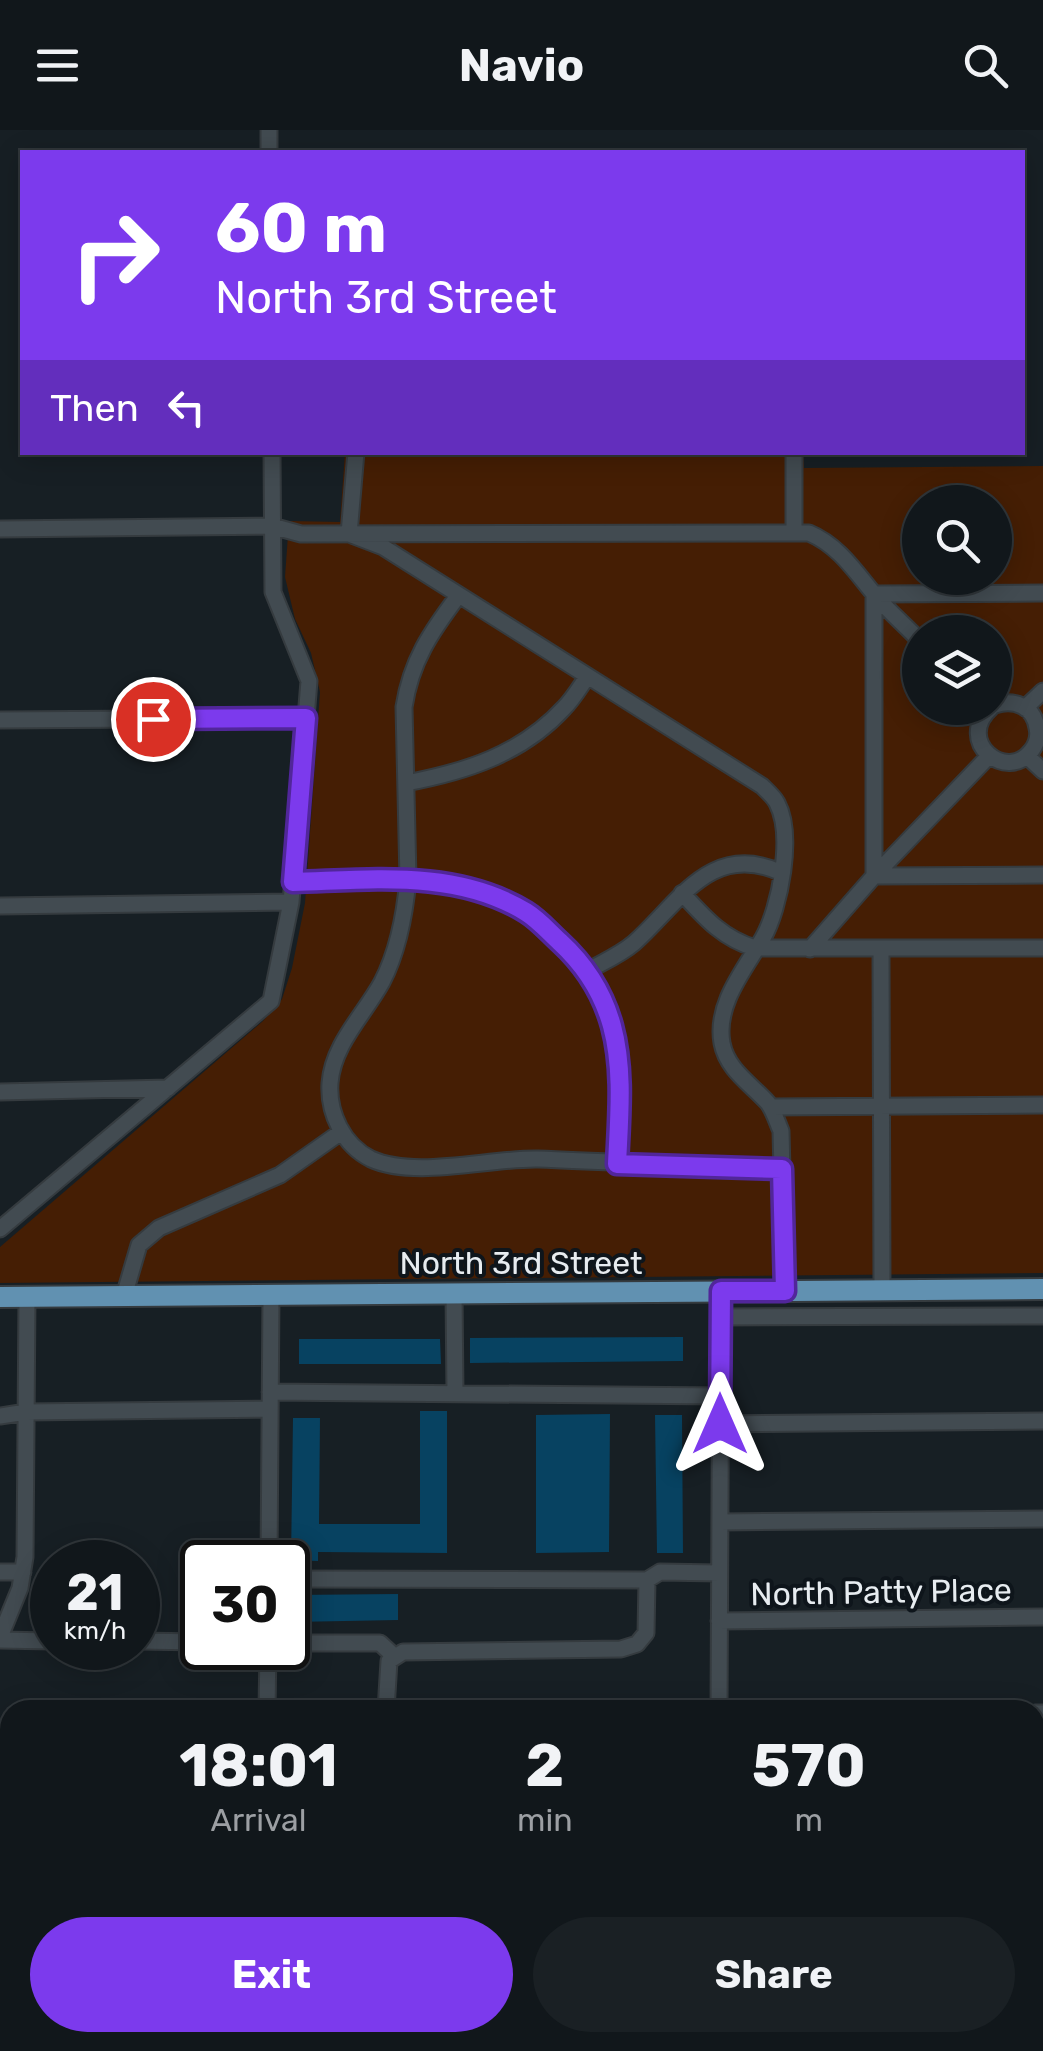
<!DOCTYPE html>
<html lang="en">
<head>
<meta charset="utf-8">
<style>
	body { margin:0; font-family:Rubik,sans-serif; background:#1a2024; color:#f1f3f6; height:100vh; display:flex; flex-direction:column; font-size:38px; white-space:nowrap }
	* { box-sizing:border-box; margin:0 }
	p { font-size:32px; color:#9c9fa3 }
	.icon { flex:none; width:55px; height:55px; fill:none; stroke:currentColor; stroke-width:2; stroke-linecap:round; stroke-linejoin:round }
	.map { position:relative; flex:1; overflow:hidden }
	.panel { position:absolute; left:0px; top:1570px; width:1045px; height:352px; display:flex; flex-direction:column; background:#11171b; border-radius:30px 30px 0 0; box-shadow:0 5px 25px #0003,0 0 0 2px #30363a }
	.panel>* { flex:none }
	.hud { position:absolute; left:20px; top:20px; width:1005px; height:305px; border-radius:0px; box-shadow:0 5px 25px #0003,0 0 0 2px #30363a; background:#7c3aed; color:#fff; overflow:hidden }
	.buttons { position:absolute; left:902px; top:355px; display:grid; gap:20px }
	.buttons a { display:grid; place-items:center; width:110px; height:110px; border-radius:50%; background:#11171b; box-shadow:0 5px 25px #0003,0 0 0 2px #30363a; font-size:50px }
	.speed { position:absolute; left:30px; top:1410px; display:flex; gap:20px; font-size:50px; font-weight:700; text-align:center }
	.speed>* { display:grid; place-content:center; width:130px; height:130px; border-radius:50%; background:#11171b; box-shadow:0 5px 25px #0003,0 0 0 2px #30363a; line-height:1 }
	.speed small { font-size:25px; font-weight:400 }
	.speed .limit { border:5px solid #111; border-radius:15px; background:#fff; color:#111 }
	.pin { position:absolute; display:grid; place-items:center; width:85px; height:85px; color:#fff; margin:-42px; border:5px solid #fff; border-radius:50%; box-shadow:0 2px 10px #0007 }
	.me { position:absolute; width:110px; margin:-55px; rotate:0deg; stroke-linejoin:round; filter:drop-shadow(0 0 8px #0008) }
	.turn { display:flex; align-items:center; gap:35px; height:210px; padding:0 30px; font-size:45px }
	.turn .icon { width:130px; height:130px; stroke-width:2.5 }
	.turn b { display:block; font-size:70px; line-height:85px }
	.then { display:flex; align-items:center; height:95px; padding:0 30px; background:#0003; gap:20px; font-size:38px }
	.eta { display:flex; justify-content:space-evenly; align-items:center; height:170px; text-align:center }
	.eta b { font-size:60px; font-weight:700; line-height:70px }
	.button { display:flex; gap:20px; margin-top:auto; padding:20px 30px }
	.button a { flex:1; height:115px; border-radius:60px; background:#7c3aed; color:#fff; font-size:40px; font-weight:700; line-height:115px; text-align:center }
	.button a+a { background:#1a2024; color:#f1f3f6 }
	header { display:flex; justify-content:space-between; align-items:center; height:130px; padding:0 30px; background:#11171b; font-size:45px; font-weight:700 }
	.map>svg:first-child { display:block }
</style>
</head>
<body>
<header><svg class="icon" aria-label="menu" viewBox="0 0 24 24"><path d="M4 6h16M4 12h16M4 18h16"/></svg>Navio<svg class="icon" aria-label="search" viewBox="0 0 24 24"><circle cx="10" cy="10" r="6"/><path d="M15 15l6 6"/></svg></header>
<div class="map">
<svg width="1043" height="1921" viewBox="0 0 1043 1921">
	<rect width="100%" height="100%" fill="#171f24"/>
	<path fill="#451e04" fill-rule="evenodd" d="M803,322L804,338L1043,336V1143L0,1153V1117L263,891L282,869L292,838L305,773L320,562L311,523L295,489L285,447L289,391L340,392L345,323ZM920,372H995V448H920ZM920,502H995V578H920Z"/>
	<path fill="#074261" d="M683,1207V1231L470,1233V1208Z
		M299,1209H440L441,1234H299Z
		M420,1281H447V1423L318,1422V1431L291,1430L293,1288H320L319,1394H420Z
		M610,1284L609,1422L536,1423V1285Z
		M655,1285H682L683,1423H657Z
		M398,1464V1490L292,1492V1465Z"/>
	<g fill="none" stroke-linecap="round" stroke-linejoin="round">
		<defs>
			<path id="minor" d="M269,0V22
				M356,322L349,404L383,417L762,656C767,661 774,667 777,673C794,705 780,778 763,808C745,839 715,874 722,913C727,940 751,954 768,973C774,981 777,992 781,1001L785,1161
				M794,322V401
				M0,399L272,396L301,404L809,403C838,415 855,441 874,464C888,481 905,495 920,511
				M1043,463L874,464V746L1043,745
				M458,466C431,502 411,531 404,577L408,749C405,783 398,821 382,852C364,885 333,914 330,953C328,983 343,1015 371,1029C415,1049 489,1028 538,1029C619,1032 701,1037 782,1039
				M991,578C954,611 1007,654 1032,620C1037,613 1039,606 1037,598C1034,576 1014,569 995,575
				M1025,578L1043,561
				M0,590L306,588
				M1027,626L1043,641
				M406,653C465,642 522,624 564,578C573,569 580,557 587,547
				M293,752C343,750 397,743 447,753C538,771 610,839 619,934C622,967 618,1001 617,1034
				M682,763C704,787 723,809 755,818H1043
				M0,776L291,772
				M810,819L874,746L989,626
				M881,819L882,1160
				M587,841C603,832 620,825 634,813C679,773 711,710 782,743
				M0,962L168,958
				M771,977L1043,975
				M0,1099L271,871L291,772L309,551L273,462L272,322
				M454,1163L455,1264
				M124,1166L139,1115L159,1098L280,1045L341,1002
				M721,1187L1043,1186
				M270,1262L720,1266
				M0,1286L26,1282L270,1279
				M720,1294L1043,1291
				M720,1392L1043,1389
				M269,1432L271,1165
				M0,1442H23
				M288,1449L647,1450L660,1442L719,1443
				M719,1491L1043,1487
				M0,1507L20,1458L25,1427L27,1167
				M0,1510L52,1511
				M138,1511L202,1512
				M288,1513H380L395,1527
				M267,1580L268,1518
				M386,1580L389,1531L403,1522L621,1519L637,1514L646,1503L647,1450
				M719,1580L721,1161
				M1035,1583H1043
				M0,1629L10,1630
				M1035,1682H1043
				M0,1746H10
				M1035,1782H1043
				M0,1863H10
				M1035,1884L1043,1883
				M264,1921L265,1912
				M717,1921V1912"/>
			<path id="major" d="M0,1167L1043,1159"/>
		</defs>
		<use href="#minor" stroke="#353b3f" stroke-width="19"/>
		<use href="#major" stroke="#353b3f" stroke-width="24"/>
		<use href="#minor" stroke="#424b51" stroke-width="15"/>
		<use href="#major" stroke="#6191b1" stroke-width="20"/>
	</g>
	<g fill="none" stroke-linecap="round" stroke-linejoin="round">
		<defs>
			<path id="route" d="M153,589L306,588L293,752C371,750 456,739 526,782C539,790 549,802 560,812C585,835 603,863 612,896C624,940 619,989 617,1034L782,1039L785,1161H721L720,1294"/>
		</defs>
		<use href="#route" stroke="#51269a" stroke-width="25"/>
		<use href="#route" stroke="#7c3aed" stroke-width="18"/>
	</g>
	<g text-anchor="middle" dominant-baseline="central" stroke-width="8" stroke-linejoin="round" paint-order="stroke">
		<g font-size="32" fill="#e7ecf0" stroke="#0e151b">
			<text x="521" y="1133">North 3rd Street</text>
			<text transform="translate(881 1462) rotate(-1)">North Patty Place</text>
		</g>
	</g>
</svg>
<div class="buttons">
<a><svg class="icon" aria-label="search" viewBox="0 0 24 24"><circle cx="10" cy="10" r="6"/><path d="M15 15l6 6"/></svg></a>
<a><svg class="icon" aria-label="layers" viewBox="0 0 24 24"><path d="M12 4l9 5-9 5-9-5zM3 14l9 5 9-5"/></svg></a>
</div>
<div class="speed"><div>21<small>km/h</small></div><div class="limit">30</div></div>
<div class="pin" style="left:153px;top:589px;background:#d93025"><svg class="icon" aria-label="arrive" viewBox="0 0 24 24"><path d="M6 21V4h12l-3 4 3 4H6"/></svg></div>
<svg class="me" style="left:720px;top:1294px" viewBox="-20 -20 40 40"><path d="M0-17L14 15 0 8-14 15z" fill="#7c3aed" stroke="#fff" stroke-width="4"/></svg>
<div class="hud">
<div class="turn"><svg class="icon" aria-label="right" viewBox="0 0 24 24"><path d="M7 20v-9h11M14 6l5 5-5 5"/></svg><div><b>60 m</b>North 3rd Street</div></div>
<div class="then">Then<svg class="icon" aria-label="left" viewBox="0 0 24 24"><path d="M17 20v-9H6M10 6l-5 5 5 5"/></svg></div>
</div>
<section class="panel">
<div class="eta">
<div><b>18:01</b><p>Arrival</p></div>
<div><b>2</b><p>min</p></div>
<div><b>570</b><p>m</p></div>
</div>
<div class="button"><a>Exit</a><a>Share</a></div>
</section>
</div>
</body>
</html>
